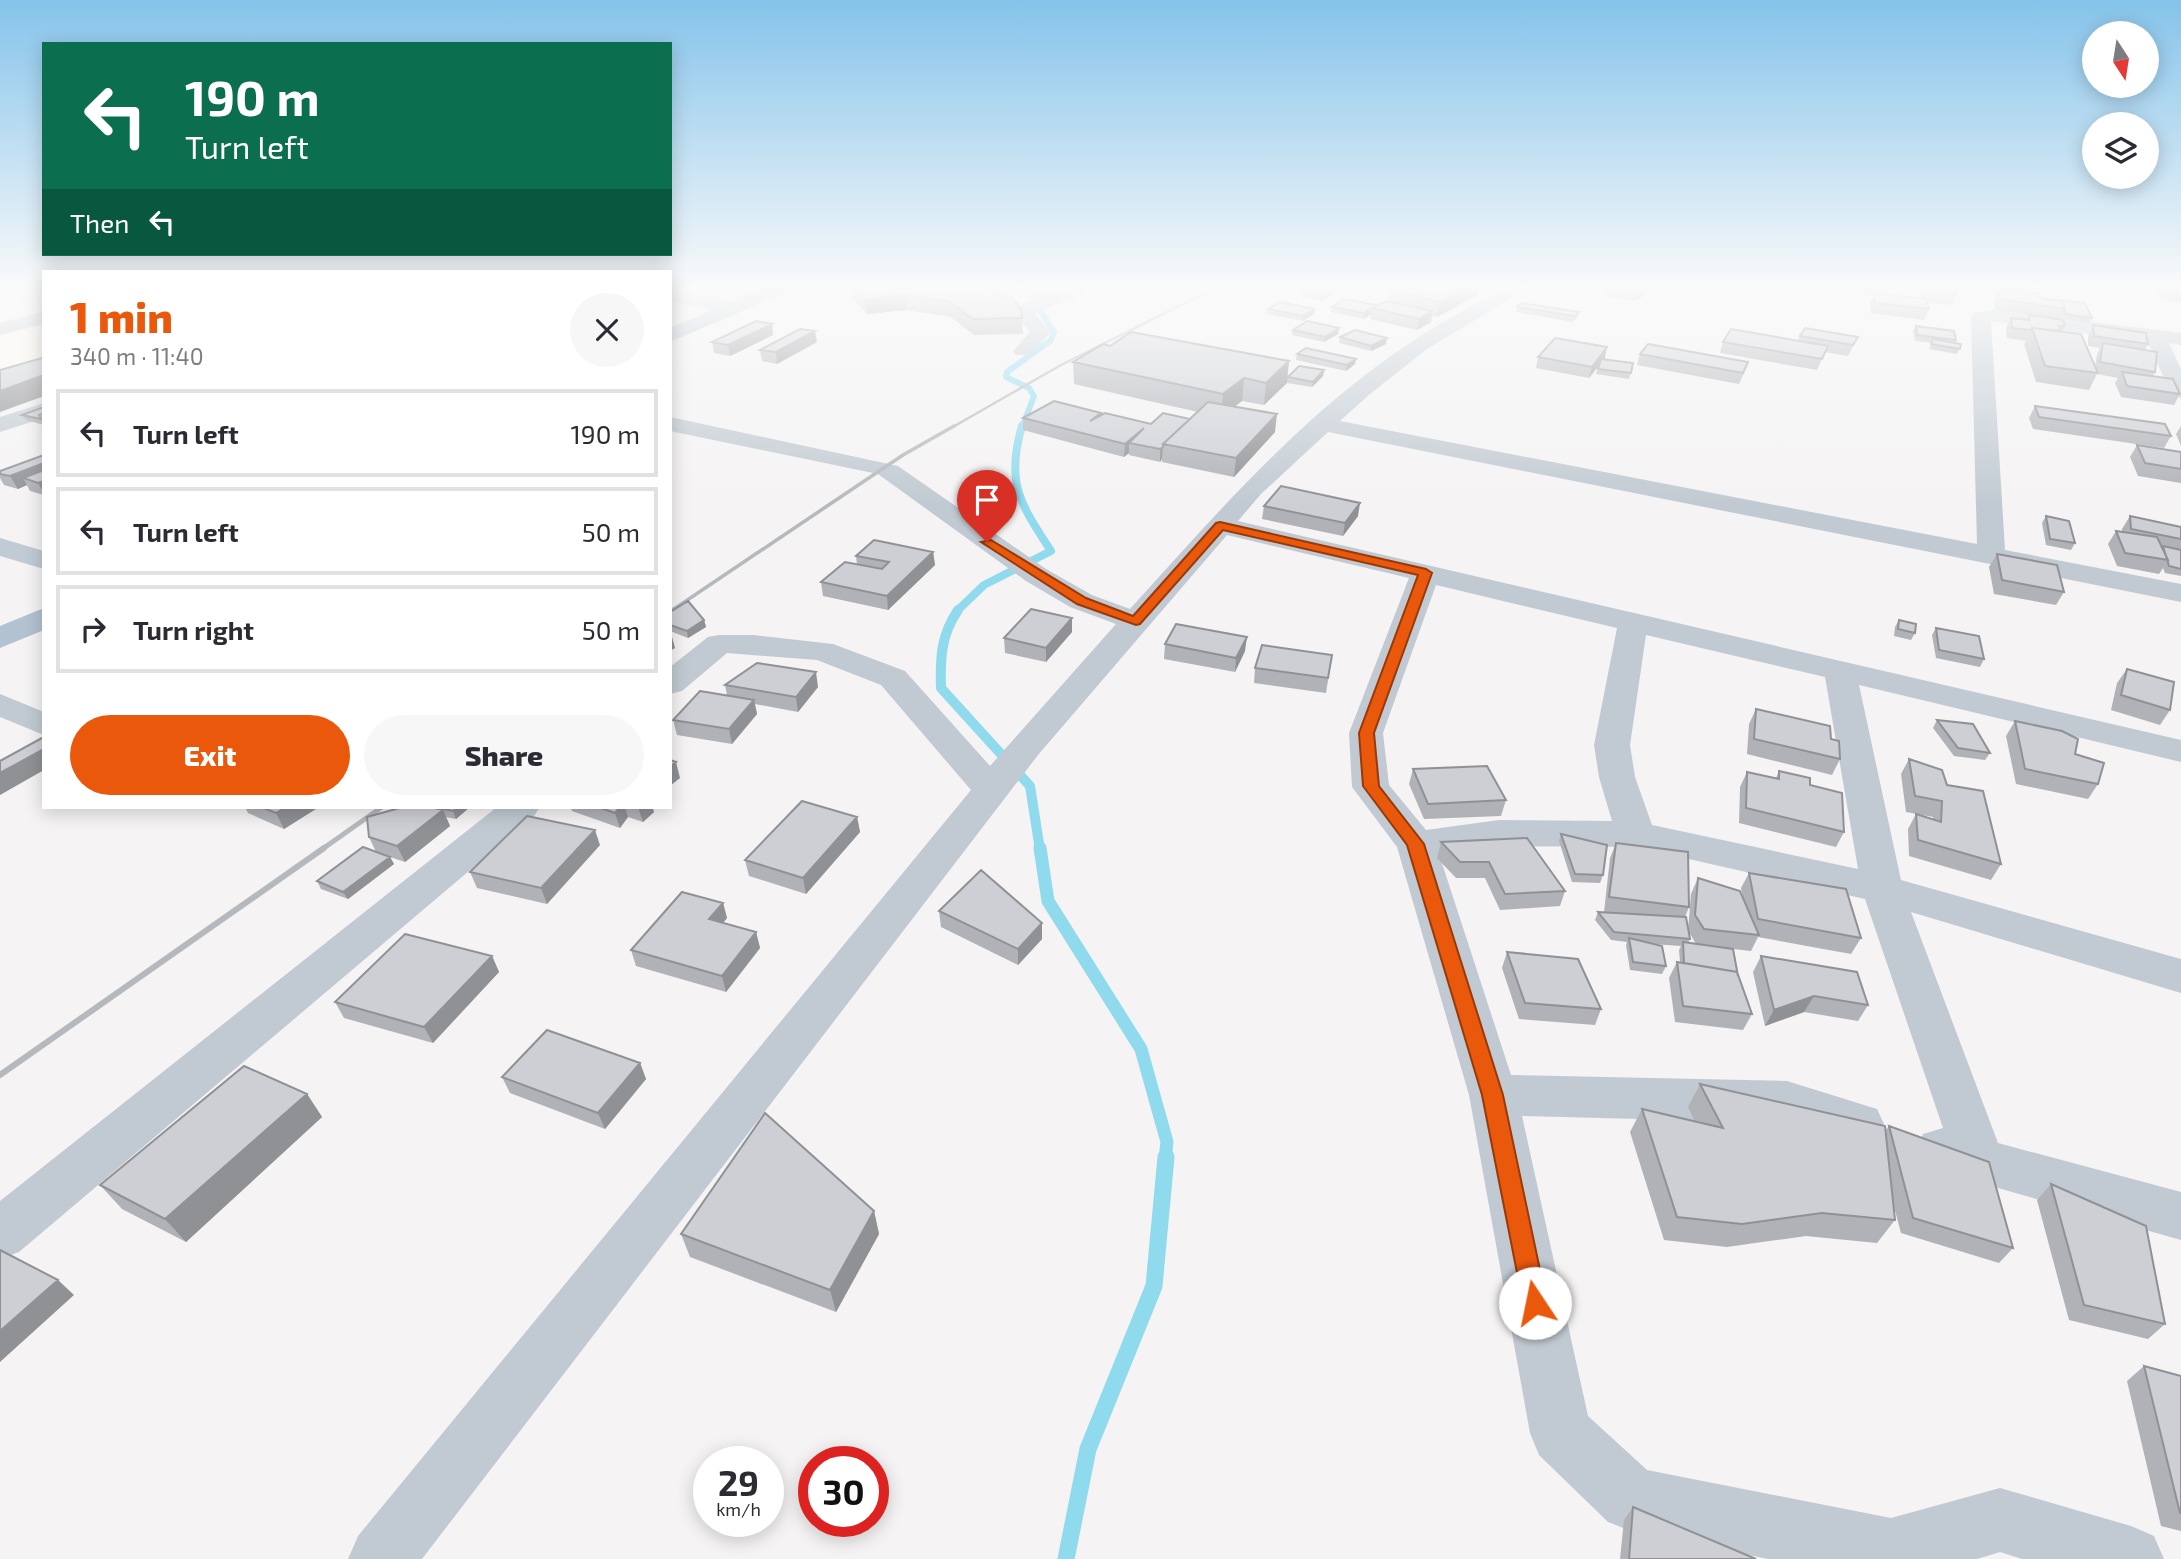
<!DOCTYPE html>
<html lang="en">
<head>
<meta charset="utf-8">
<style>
	body { margin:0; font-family:"Exo 2",sans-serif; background:#f7f7f7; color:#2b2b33; height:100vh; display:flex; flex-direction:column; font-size:26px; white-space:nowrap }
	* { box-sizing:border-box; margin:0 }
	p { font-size:23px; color:#7c7c81 }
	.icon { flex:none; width:38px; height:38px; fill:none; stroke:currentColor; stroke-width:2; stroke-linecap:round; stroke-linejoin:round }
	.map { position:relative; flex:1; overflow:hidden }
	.side { position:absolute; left:42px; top:270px; width:630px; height:539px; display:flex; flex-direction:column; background:#fff; border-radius:0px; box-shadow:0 4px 18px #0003 }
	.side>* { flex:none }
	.guide { position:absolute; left:42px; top:42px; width:630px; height:214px; border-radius:0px; box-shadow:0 4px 18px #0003; background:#0b6e4f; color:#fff; overflow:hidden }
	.needle { width:46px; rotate:168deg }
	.controls { position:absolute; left:2082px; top:21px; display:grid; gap:14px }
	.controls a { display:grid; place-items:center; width:77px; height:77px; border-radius:50%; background:#fff; box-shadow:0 4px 18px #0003; font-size:35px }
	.speed { position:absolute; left:693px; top:1446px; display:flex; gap:14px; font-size:35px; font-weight:700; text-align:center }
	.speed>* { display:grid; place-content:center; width:91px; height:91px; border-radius:50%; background:#fff; box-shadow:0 4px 18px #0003; line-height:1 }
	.speed small { font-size:18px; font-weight:400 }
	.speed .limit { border:10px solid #d22; background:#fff; color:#111 }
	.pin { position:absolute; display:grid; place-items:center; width:60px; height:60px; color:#fff; margin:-72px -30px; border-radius:50% 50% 50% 0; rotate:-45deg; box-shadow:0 0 7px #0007 }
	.pin .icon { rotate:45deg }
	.me { position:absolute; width:77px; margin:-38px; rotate:349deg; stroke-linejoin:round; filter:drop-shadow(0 0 5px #0008) }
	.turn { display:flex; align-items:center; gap:24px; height:147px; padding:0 28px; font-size:32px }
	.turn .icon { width:91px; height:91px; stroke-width:2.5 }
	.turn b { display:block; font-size:49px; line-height:60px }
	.then { display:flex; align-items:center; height:66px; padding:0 28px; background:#0003; gap:14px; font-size:26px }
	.round { display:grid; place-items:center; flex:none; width:74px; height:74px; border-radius:37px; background:#f7f7f7 }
	.head { display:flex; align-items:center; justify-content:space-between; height:119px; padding:0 28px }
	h1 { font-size:42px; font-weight:800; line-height:52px; color:#ea580c }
	.action { display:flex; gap:14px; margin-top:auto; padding:14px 28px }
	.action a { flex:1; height:80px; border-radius:42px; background:#ea580c; color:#fff; font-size:28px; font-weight:800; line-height:80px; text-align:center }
	.action a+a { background:#f7f7f7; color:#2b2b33 }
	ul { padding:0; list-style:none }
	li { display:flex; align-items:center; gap:21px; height:88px; margin:0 14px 10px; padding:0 14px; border:4px solid #e1e1e2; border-radius:0px }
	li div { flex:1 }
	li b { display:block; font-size:26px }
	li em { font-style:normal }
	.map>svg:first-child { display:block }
</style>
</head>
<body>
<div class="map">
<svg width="2181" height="1559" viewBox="0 0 2181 1559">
	<rect width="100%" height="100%" fill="#f5f3f3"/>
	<path fill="#fdf9ef" d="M44,318V366L0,374V329Z"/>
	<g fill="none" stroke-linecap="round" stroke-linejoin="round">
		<path stroke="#90daee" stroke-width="6" d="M1022,428L1034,396L1029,388L1006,377L1007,372L1051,340L1054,332L1032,298L1069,287"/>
		<path stroke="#90daee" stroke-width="8" d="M957,611L984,585L1051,551C1021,505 1005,483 1022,426"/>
		<path stroke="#90daee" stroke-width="10" d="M958,610C941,635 940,658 941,688L1030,786L1040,850"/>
		<path stroke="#90daee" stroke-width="13" d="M1040,848L1048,901L1141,1049L1167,1142L1165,1159"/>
		<path stroke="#90daee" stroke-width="17" d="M1066,1559L1088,1449L1154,1286L1166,1157"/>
		<path fill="#c1cad2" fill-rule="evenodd" d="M1069,285H1095L1092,289L1037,312L1035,314L1051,332L1030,355H1016L1013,351L1030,332L1015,314L1023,304Z
			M1510,285H1533L1427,349L1370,394L1340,421L1977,544L1971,317L1974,313L1994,309L2181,333V345L2169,343L2181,369V398L2173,396L2170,391L2147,341L1991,321L2005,550L2181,584V602L1328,432L1261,494L1238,521L2181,740V762L1859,685L1901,880L2181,959V993L1911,912L1998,1143L2181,1192V1240L1984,1184L1980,1186L1923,1166L1916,1150L1923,1134L1943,1128L1865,899L1636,847L1499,846L1439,854L1511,1075L1787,1081L1877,1109L1884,1124L1877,1139L1859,1145L1787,1123L1522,1116L1588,1416L1647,1470L1891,1518L2000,1488L2131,1526L2154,1536L2164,1559H2022L2000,1552L1977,1559H1768L1631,1531L1608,1522L1539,1455L1530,1433L1469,1095L1397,847L1352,787L1349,733L1409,578L1227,535L1038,755L422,1559H348L358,1536L971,790L881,685L817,660L727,653L682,691L670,694V667L708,637L719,635H753L833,644L905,671L990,766L1116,624L1070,607L1026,581L878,474L670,431V417L898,466L1046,569L1092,595L1130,609C1217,513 1304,412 1413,341C1444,320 1478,304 1510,285ZM1436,585L1617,628L1594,745L1599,777L1612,821L1499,820L1426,830L1389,785L1383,733ZM1646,635L1825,677L1858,869L1652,825L1635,777L1630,745Z
			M670,291L734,302L743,308L734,314L670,302Z
			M44,312V324L0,335V323Z
			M44,403V418L0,432V417Z
			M0,694L44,712V735L0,717Z
			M497,807H540L534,816L19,1252L0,1259V1201Z"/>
		<path fill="#c1cbd6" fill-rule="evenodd" d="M0,538L44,551V569L0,556Z"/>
		<path fill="#b3c2d1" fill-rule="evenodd" d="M770,285H796L794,289L670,342V328Z
			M44,608V630L0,648V626Z"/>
		<path stroke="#b5b8bd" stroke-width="2.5" d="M951,428L1061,365L1221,285"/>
		<path stroke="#b5b8bd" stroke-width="3.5" d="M671,611L903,455L954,426"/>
		<path stroke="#b5b8bd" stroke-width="5" d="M670,612L674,610
			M321,850L382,807"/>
		<path stroke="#b5b8bd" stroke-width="6" d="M0,1075L324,848"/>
	</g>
	<path fill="#b0b2b7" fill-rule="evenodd" d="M851,285H976L1021,309L1023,334L974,335L951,317L906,310L867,314L853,299Z
		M1313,285H1361L1355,289L1341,286V290L1321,301L1301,296L1302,291Z
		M1399,285H1479L1477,295L1437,317L1432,316L1431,322L1417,330L1370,319L1371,314L1364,319L1331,312L1332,307L1377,305L1387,301L1389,290Z
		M1608,285H1658L1636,301L1605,296Z
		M1832,285H1859L1855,289Z
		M1865,285H1888L1885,294L1918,298L1921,285H1957L1956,295L1952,305L1927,302L1929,309L1924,320L1871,313L1870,303L1873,296L1861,294Z
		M1983,285H2032L2033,289L2031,293L2092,318L2089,323L2062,319V316L2060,319L2065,326L2062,332L2095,367L2097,354L2100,348L2088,346V336L2093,325L2148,344L2145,350L2155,372L2153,376L2180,394L2174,405L2121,397L2115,383L2118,378L2097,374L2089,390L2036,382L2024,344L2026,341L2007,338L2006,328L2011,318L2027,320L2029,315L1995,310L1994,299L1996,295L1983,294Z
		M2156,285H2181V302L2160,299L2155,288Z
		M1517,307L1579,312L1577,318L1573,322L1516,312Z
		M1268,309H1315L1314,314L1303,321L1267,314Z
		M772,324L773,335L730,356L714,353L712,342Z
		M1916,326L1956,340L1955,343L1961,344L1957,354L1929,349L1932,343L1915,341L1913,331Z
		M1293,330L1338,334L1324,342L1292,335Z
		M1800,336L1858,337L1848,356L1825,352L1817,370L1720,353L1723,342L1798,341Z
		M1340,337L1386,344L1371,351L1339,343Z
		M817,342L777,364L762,361L760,350Z
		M1607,347L1603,360L1633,363L1629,379L1596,374L1599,365L1589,378L1536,368L1538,357Z
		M1297,354L1356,359L1355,364L1346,371L1296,360Z
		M1640,354L1748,362L1744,373L1739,384L1637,365Z
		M1073,362L1288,377L1324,370L1323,376L1312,387L1287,383L1264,405L1242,401L1234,407L1275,432L1234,477L1162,462V459L1160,462L1129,455V453L1124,457L1023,430V418L1101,415L1151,424L1190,419L1198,412L1074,384Z
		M2035,406L2171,436L2164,448L2033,429L2029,418Z
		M44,407V425L26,420L22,415Z
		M2181,426V446L2176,434Z
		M2137,445L2181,452V483L2138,476L2130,457Z
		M44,455V495L30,491L27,485L18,489L4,485L0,478V471Z
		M1264,506L1358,516L1343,536L1262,519Z
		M2046,516L2075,543L2071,550L2046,545L2042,523Z
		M2130,516L2181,527V576L2165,573L2163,568L2159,574L2117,566L2108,544L2116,531L2122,532V529Z
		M933,552L935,565L888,610L823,596L821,582L857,564L856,556Z
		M1997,554L2064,592L2056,605L1994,594L1989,567Z
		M670,612L704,620L706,627L688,638L670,631Z
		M1072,618V632L1046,662L1005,653L1004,638Z
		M1899,620L1915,633L1911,640L1894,636L1895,627Z
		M1936,628L1984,659L1980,667L1936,658L1932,635Z
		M1165,644L1245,651L1235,672L1164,659Z
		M1332,655L1326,693L1254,683L1255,668Z
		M2127,669L2170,710L2160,725L2111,710L2117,683Z
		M725,685L818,687L798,712L755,704L757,714L732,744L677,735L673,720L727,695Z
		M1756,709L1831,739L1840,759L1832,775L1747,754L1749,724Z
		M1937,720L1990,753L1985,760L1954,756L1933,728Z
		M2015,721L2075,754L2098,784L2088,799L2016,784L2006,736Z
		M1909,759L1947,785L2001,864L1991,880L1909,856L1908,829L1916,814L1933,819V817L1906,812L1901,774Z
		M1413,769L1506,800L1501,816L1424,819L1409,784Z
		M1779,771L1810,785L1844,832L1836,847L1739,823L1740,787L1747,772L1776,778Z
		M245,807H319L284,829L248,813Z
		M403,807H470L456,819L446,817L450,826L405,862L390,857L394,864L348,899L321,889L317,881L376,852L369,837Z
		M571,807H652L654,812L643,822L628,817L620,828L572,811Z
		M857,817L860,832L806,894L749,876L745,860Z
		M1561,834L1603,875L1600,883L1572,882L1559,841Z
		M1441,842L1565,891L1560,906L1500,910L1485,878H1456L1437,858Z
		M1616,843L1689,907L1685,917L1688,930L1691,894L1698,878L1743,897L1741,888L1749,873L1861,938L1851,954L1758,937L1751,951L1733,949L1738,976L1752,1014L1743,1030L1675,1022L1669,978L1677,962H1680L1679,950L1681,946L1653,944L1666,966L1662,974L1630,970L1626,945L1627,942L1611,940L1595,920L1598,912H1604L1610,858ZM1689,932L1696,944L1688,943L1690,939Z
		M600,845L547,904L477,888L470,872Z
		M723,903L727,918L723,923L756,932L760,948L726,992L636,966L631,950Z
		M939,911L1042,923V939L1018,965L941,927Z
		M1507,952L1601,1009L1595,1025L1519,1019L1502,968Z
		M492,956L499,972L433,1043L344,1018L335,1002Z
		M1761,956L1868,1005L1858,1021L1804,1012L1765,1026L1753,972Z
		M640,1063L646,1079L605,1129L510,1093L502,1077Z
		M1700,1084L1885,1131L1889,1126L2013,1248L1999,1263L1901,1233L1893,1203L1895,1220L1877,1243L1806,1236L1727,1247L1664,1240L1630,1132L1642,1109L1695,1122L1688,1107Z
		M307,1094L322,1117L186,1242L122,1209L100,1185Z
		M2051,1184L2165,1324L2148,1339L2069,1320L2037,1200Z
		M874,1211L879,1234L836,1312L690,1257L681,1234Z
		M2144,1366L2181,1376V1531L2161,1526L2127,1381Z
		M1633,1507L1756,1559H1620L1624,1520Z"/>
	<path fill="#909195" d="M1341,285V290L1321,301L1322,295Z
		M1469,285H1479L1477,295L1437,317L1440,302Z
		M1647,285H1658L1636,301L1639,291Z
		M905,295L906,310L867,314L865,299Z
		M1315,309L1314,314L1303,321V316Z
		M1371,309V314L1364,319V313Z
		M1432,311L1431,322L1417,330L1419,319Z
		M772,324L773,335L730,356L728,345Z
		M1339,328L1338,334L1324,342L1325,337Z
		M815,331L817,342L777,364L776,352Z
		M1387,338L1386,344L1371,351V346Z
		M1607,347L1605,358L1589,378L1592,367Z
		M1356,359L1355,364L1346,371L1347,365Z
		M1289,361L1287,383L1264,405L1266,383Z
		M1324,370L1323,376L1312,387L1313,382Z
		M44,375V396L0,412V391Z
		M1244,378L1242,401L1221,417L1223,394Z
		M1277,414L1275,432L1234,477L1236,458Z
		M1144,428L1129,443V453L1124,457L1125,444Z
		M1163,447L1162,459L1160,462V449Z
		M44,463V479L23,478L27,485L18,489L10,476Z
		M44,481V493L38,483Z
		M1360,503L1358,516L1343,536L1345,523Z
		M933,552L935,565L888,610L887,596Z
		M1072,618V632L1046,662V648Z
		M704,620L706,627L688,638L687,631Z
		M671,633L675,648L670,651V634Z
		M1247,637L1245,651L1235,672L1236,658Z
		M816,672L818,687L798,712L796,697Z
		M754,700L757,714L732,744L729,729Z
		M44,749V770L0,795V773Z
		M676,762L680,778L670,786V767Z
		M286,807H319L284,829L276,813Z
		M458,807H470L456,819L453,811Z
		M620,807H625L628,817L620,828L615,813Z
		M638,807H652L654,812L643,822Z
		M443,810L450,826L405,862L397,846Z
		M857,817L860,832L806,894L803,878Z
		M595,830L600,845L547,904L541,888Z
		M390,857L394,864L348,899L343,892Z
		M723,903L727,918L713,935L709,919Z
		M1042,923V939L1018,965V949Z
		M756,932L760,948L726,992L722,976Z
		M492,956L499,972L433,1043L424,1027Z
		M1814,996L1804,1012L1765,1026L1774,1010Z
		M640,1063L646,1079L605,1129L598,1113Z
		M307,1094L322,1117L186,1242L165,1219Z
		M874,1211L879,1234L836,1312L830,1290Z
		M58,1280L74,1295L0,1362V1331Z"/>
	<path fill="#cdcfd5" stroke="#909195" stroke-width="2" d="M852,285H976L1012,298L1021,309L1022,318L973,319L950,302L905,295L865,299Z
		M1313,285H1341L1322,295L1302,291Z
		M1399,285H1471L1440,302L1389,290Z
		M1608,285H1647L1639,291Z
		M1865,285H1888L1885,293L1863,289Z
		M1922,285H1957L1956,295L1921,290Z
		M2001,285H2032L2033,289Z
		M2164,285H2181V291L2166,289Z
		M1998,289L2039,294L2041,299L2062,301L2065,309L2000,299Z
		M1874,293L1926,299L1929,309L1875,303Z
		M2040,298L2085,303L2092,318L2065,314L2064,309H2065L2062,301Z
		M1344,299L1377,305L1364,313L1332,307Z
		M1386,301L1432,311L1419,319L1372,308Z
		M1280,302L1315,309L1303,316L1268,309Z
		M1521,303L1579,312L1575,316L1517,307Z
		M2029,315L2063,320L2065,326H2059L2061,331L2032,328L2031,330L2012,328L2011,318L2030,320Z
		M756,321L772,324L728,345L712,342Z
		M1307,321L1339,328L1325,337L1293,330Z
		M2093,325L2146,333L2148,344L2094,336Z
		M1916,326L1954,331L1956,340L1917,335Z
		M1805,328L1858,337L1853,345L1800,336Z
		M2032,328L2081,334L2098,373L2045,366Z
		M800,329L815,331L776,352L760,350Z
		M1731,329L1828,346L1822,359L1723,342Z
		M1355,330L1387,338L1371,346L1340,337Z
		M1131,332L1289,361L1266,383L1244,378L1223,394L1073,362L1103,344L1110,346Z
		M1555,338L1607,347L1592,367L1538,357Z
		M1933,339L1961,344L1960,349L1931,344Z
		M2103,343L2157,352L2155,372L2100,362Z
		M1648,344L1748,362L1743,373L1640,354Z
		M1306,348L1356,359L1347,365L1297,354Z
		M42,358L44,359V375L0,391V370Z
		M1601,359L1633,363L1631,373L1598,369Z
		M1299,366L1324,370L1313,382L1288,377Z
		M2122,372L2173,379L2180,394L2127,386Z
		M1054,401L1101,413L1090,421L1105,413L1151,424L1163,413L1190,419L1163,444V447L1160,449L1129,443L1144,428L1125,444L1023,418Z
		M1208,402L1277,414L1236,458L1163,444Z
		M2035,406L2165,424L2171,436L2039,417Z
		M44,407V413L39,415L41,419L22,415Z
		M2137,445L2181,452V469L2145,463Z
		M44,455V463L10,476L0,474V471Z
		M44,470V481L38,483L23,478Z
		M1281,486L1360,503L1345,523L1264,506Z
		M2046,516L2069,521L2075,543L2050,539Z
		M2130,516L2181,527V539L2131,529Z
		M2116,531L2157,537L2168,560L2125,553Z
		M874,540L933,552L887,596L821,582L845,562L882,569L889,562L856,556Z
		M2163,546L2181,550V569L2169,566Z
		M1997,554L2057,565L2064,592L2002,580Z
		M688,601L704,620L687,631L670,625V612Z
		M1031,609L1072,618L1046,648L1004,638Z
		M1899,620L1916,624L1915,633L1898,629Z
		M1176,624L1247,637L1236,658L1165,644Z
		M1936,628L1979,636L1984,659L1939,650Z
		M1262,645L1332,655L1328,678L1255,668Z
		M757,663L816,672L796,697L725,685Z
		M2127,669L2174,682L2170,710L2121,695Z
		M700,691L754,700L729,729L673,720Z
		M1756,709L1830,726L1831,739L1839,741L1840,759L1754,739Z
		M1937,720L1973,724L1990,753L1958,748Z
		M2015,721L2062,731L2078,739L2075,754L2104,763L2098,784L2025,769Z
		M42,738L44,739V749L0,773V761Z
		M1909,759L1942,770L1947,785L1983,791L2001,864L1918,840L1916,814L1941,822L1942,801L1915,796Z
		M670,760L676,762L670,767Z
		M1487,766L1506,800L1428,804L1413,769Z
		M1779,771L1810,778V785L1842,793L1844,832L1746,808L1747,772L1779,779Z
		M802,801L857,817L803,878L745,860Z
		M261,807H286L276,813Z
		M403,807H431L443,810L397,846L369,837L367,817Z
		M435,807H458L453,811Z
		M598,807H620L615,813Z
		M527,816L595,830L541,888L470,872Z
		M1561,834L1607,845L1603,875L1575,874Z
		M1527,838L1565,891L1505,894L1489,862H1460L1441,842Z
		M1616,843L1688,852L1689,907L1609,897Z
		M363,847L390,857L343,892L317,881Z
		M981,870L1042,923L1018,949L939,911Z
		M1749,873L1846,889L1861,938L1758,919Z
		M1698,878L1740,891L1759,935L1704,929L1695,915Z
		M682,892L723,903L709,919L756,932L722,976L631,950Z
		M1598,912L1686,917L1690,939L1614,932Z
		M405,934L492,956L424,1027L335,1002Z
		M1629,938L1662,946L1666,966L1633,962Z
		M1683,942L1733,949L1738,976L1737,972L1684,963Z
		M1507,952L1578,959L1601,1009L1525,1003Z
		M1761,956L1857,972L1868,1005L1814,996L1774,1010Z
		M1677,962L1737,972L1752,1014L1683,1006Z
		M547,1030L640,1063L598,1113L502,1077Z
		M244,1066L307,1094L165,1219L100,1185Z
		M1700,1084L1885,1126L1895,1220L1822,1213L1742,1224L1677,1217L1642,1109L1723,1128Z
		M765,1113L874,1211L830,1290L681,1234Z
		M1889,1126L1989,1162L2013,1248L1913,1218Z
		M2051,1184L2146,1226L2165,1324L2084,1305Z
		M0,1250L58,1280L0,1331Z
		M2144,1366L2181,1376V1513H2180Z
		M1633,1507L1756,1559H1629Z"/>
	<linearGradient id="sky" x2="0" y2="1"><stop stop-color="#85c3ea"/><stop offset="0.57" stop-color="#fafafa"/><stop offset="1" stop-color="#fafafa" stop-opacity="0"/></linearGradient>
	<rect width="2181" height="504" fill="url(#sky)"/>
	<path fill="#ea580c" stroke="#983908" stroke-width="2" d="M1220,522L1426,569L1432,573L1374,733L1379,786L1424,844L1503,1095L1547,1303L1544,1311L1535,1314L1526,1311L1523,1303L1482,1095L1407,845L1363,786L1359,733L1418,575L1223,530L1140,624L1136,625L1077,604L981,542L991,540L1086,598L1133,616L1216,523Z"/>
</svg>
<div class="controls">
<a><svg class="needle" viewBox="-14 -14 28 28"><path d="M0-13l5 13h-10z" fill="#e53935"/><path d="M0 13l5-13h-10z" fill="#7c7c81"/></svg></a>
<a><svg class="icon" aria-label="layers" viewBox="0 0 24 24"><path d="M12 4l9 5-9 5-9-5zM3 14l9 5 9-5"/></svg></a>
</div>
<div class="speed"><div>29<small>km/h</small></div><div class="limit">30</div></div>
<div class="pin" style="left:987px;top:542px;background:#d93025"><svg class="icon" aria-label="arrive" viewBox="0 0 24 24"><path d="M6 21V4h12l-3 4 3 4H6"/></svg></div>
<svg class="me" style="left:1535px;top:1303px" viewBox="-20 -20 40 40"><circle r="19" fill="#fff"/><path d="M0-13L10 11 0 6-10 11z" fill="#ea580c"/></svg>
<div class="guide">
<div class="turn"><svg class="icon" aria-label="left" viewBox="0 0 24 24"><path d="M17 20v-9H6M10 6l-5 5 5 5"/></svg><div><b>190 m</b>Turn left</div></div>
<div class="then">Then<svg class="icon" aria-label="left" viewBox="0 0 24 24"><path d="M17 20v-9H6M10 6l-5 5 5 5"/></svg></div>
</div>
<section class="side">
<div class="head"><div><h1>1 min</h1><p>340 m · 11:40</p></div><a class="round"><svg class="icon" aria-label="close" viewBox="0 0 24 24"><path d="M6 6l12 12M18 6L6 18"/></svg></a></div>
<ul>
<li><svg class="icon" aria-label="left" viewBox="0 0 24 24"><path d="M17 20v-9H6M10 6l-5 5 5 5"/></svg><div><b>Turn left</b></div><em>190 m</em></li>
<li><svg class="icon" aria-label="left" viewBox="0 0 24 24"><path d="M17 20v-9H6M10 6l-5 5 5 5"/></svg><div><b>Turn left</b></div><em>50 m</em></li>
<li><svg class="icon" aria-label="right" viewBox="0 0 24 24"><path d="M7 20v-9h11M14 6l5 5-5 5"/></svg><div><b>Turn right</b></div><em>50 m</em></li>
</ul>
<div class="action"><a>Exit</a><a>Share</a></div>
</section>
</div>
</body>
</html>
